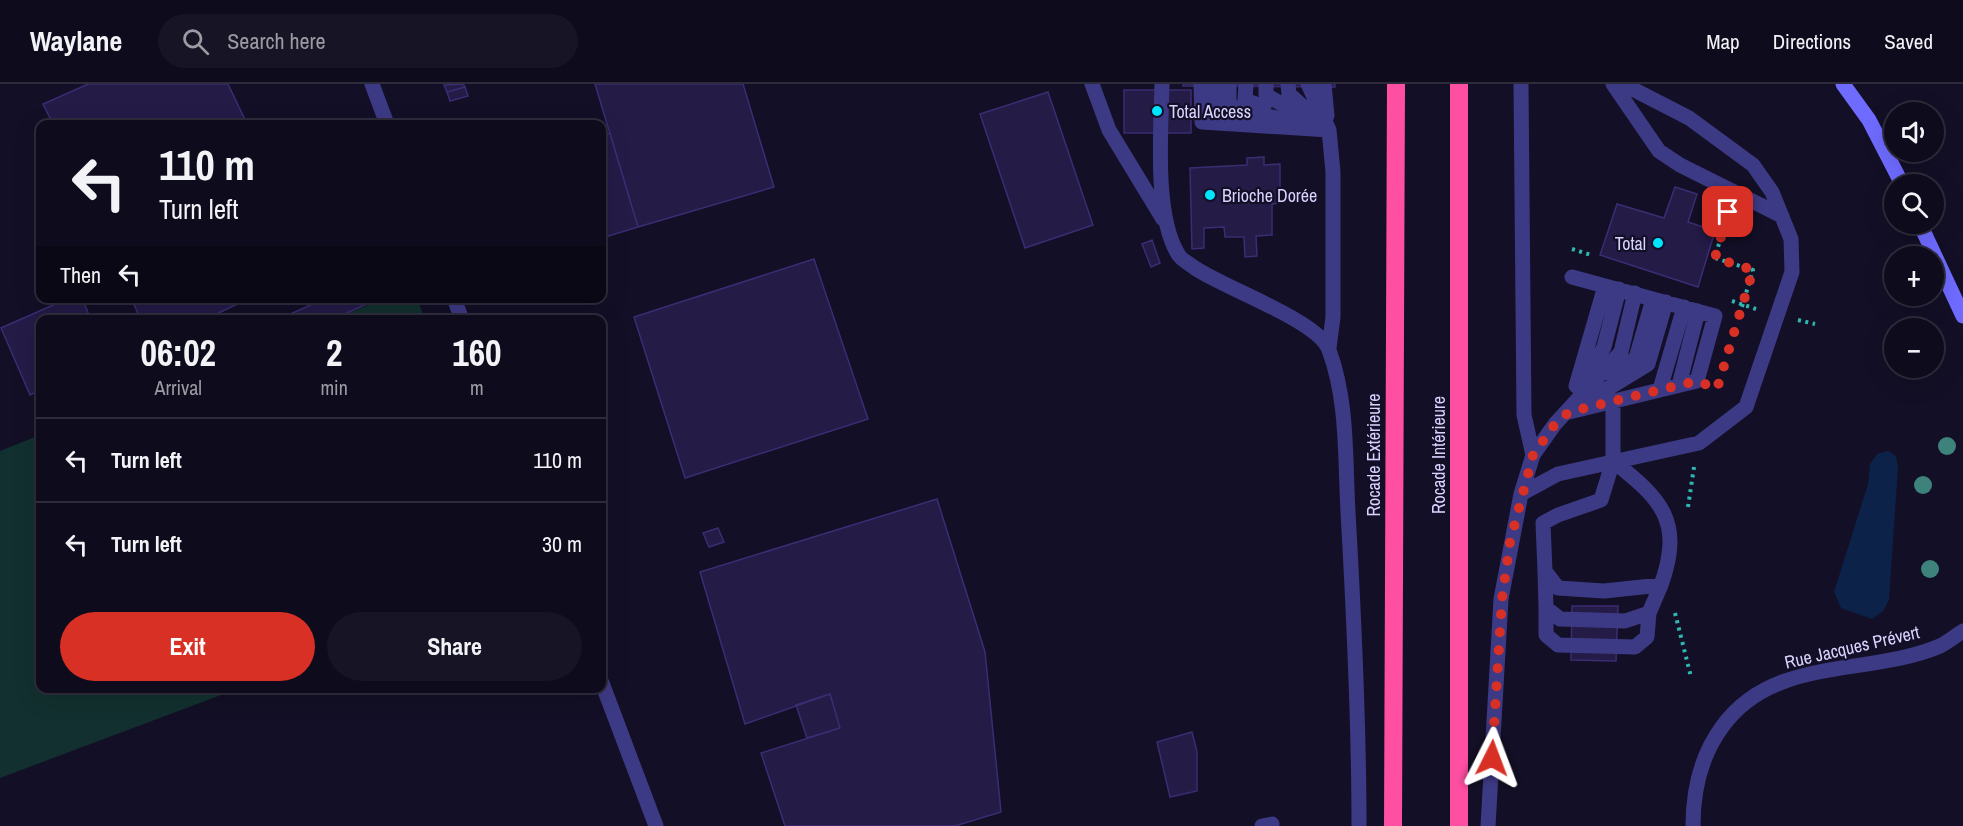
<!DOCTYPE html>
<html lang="en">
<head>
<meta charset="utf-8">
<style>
	body { margin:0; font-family:"Archivo Narrow",sans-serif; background:#171425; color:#f1f3f6; height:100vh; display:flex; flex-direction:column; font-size:22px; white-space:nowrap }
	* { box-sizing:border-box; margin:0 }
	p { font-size:20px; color:#9b9ba3 }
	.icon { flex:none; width:33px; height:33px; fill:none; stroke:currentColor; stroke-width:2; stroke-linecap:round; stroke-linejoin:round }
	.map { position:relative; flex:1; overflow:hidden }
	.panel { position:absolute; left:36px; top:231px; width:570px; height:378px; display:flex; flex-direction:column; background:#0e0b1c; border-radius:12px; box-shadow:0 6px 24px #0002,0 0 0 2px #2e2b3b }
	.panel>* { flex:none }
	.top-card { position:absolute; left:36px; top:36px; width:570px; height:183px; border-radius:12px; box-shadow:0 6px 24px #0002,0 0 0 2px #2e2b3b; background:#0e0b1c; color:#f1f3f6; overflow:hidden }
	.tools { position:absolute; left:1884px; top:18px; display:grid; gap:12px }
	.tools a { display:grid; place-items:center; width:60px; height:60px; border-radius:50%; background:#0e0b1c; box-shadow:0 6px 24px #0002,0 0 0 2px #2e2b3b; font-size:30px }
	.pin { position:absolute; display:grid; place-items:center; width:51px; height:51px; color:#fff; margin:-26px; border-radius:12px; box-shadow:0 3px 9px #0006 }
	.me { position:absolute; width:66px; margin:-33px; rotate:3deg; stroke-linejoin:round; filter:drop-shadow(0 0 4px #0008) }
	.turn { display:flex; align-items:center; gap:21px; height:126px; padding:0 24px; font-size:27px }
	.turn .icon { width:78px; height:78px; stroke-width:2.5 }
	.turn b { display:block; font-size:42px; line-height:51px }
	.then { display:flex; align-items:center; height:57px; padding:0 24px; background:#0003; gap:12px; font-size:22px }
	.eta { display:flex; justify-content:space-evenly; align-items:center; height:102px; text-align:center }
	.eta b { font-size:36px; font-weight:700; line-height:42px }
	.button { display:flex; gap:12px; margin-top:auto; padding:12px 24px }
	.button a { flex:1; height:69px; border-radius:36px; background:#d93025; color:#fff; font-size:24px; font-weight:700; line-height:69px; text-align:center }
	.button a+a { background:#171425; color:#f1f3f6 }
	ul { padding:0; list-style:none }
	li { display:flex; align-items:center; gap:18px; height:84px; padding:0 24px; border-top:2px solid #2e2b3b }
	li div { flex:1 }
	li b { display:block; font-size:22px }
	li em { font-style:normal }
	header { display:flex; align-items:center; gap:36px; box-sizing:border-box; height:84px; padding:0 30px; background:#0e0b1c; border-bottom:2px solid #2e2b3b }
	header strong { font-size:28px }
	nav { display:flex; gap:33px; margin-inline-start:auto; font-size:21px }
	.search { width:420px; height:54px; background:#171425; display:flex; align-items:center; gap:15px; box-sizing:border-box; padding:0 21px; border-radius:33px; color:#9b9ba3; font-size:22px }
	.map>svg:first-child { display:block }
</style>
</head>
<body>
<header>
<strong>Waylane</strong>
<div class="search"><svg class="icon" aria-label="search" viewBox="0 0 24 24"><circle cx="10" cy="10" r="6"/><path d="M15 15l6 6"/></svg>Search here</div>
<nav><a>Map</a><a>Directions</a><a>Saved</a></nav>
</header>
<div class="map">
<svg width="1963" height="742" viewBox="0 0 1963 742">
	<rect width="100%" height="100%" fill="#130f26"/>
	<path fill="#12302f" d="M385,214L417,215L425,235L332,236Z
		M40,351V604L237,605L0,694V367Z"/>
	<path fill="#0c2248" d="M1888,367L1896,372L1898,384L1889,516L1883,527L1872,535L1841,524L1834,508L1868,400L1870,380L1877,370Z"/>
	<path fill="#241b47" stroke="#3b2d73" stroke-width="1.5" d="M88,0H228L247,40H53L43,20Z
		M463,0L465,3L447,8L444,1Z
		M595,0H743L774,103L638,143Z
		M1183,0H1335V3L1183,2Z
		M465,3L468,12L450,17L447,8Z
		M1124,6H1191V49H1124Z
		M1048,8L1093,141L1025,164L980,30Z
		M610,49L638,143L602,154V51Z
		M1264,73V81L1280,80V119L1272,120V151L1256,152L1257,172L1245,173L1244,153H1225L1224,143L1204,144V164L1192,165L1190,84L1247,81V74Z
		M1675,103L1697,110L1688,138L1715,147L1698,203L1600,171L1617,120L1664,134Z
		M1152,156L1160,179L1151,183L1142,160Z
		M814,175L868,335L685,394L634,233Z
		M69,214H82L91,236H40V306L30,311L1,244Z
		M131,214H250L204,236H141Z
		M326,214H367L369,219L331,236H277Z
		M937,415L985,568L1001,728L955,742H785L761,669L840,644L830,610L745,640L700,488Z
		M718,444L724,458L709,463L703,449Z
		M1572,522H1618L1616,577L1571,576Z
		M830,610L840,644L807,654L796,621Z
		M1192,648L1197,668V707L1170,713L1157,658Z"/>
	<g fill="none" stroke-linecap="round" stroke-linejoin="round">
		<path stroke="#2fb8b0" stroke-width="4" stroke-dasharray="3 4.5" stroke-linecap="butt" d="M1727,131L1715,174L1753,186L1739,233
			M1572,165L1591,171
			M1732,217L1756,225
			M1798,236L1815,240
			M1688,423L1694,383
			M1675,529L1691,593"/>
		<path stroke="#3d3a85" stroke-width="15" d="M1092,0L1109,46L1163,135
			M1162,0C1161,46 1154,131 1178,170C1181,176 1190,180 1195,184C1224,204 1319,237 1329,266C1348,317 1345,375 1348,428C1354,533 1359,637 1359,742
			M1201,0L1202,38L1329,46
			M1214,0V30L1231,32
			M1229,0V22L1288,37
			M1246,0L1245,16L1264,23
			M1266,0V11L1324,44
			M1288,0L1289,10L1308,27
			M1308,0L1329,46L1333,88V233L1329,264
			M1324,0L1327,32
			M1521,0L1524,331L1533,371
			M1613,0L1659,67L1680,81L1782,132
			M1613,292L1636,274L1653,215
			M1679,301L1698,227
			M1576,302L1605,202
			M1583,302L1604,263L1619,205
			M1660,305L1684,223
			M1584,319L1648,280L1666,218
			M1569,328L1697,297L1715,232L1572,193
			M1613,377C1661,415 1684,437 1661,501L1604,507L1558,504L1545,487L1543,439L1558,431L1601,416L1613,377V317
			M1521,410L1558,390L1699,359L1746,323L1792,188L1791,155L1772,108L1753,81L1689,34L1623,0
			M1545,487L1546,524L1560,535L1625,537L1649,529L1661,501
			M1546,524V551L1558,561L1635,563L1647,553L1649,529
			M1488,742L1501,515L1521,410L1533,371L1555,340L1621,268L1635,209"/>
		<path stroke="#3d3a85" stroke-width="15" d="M372,0L387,40
			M454,214L462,236
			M602,599L656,742
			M1262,742L1272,740
			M1693,742C1693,706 1700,673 1722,643C1774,571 1867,593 1940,562C1948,558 1955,552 1963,547"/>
		<path stroke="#6f6bff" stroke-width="15" d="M1843,0L1869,36L1902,100
			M1920,140L1963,232"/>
		<path stroke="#ff4fa3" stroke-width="18" d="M1459,0V742
			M1393,742L1396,0"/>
	</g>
	<g fill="#3d827b">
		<circle cx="1947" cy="362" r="9"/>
		<circle cx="1923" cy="401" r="9"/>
		<circle cx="1930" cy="485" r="9"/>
	</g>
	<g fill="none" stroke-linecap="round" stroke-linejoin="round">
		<path stroke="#d93025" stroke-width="10" stroke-dasharray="0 18" d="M1492,674L1502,515L1510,458L1533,371L1555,340L1569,328L1697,297L1717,305L1753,186L1715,174L1728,128"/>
	</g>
	<g fill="#00e5ff" stroke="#130f26" stroke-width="2">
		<circle cx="1157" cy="27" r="6"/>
		<circle cx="1210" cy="111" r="6"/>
		<circle cx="1658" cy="159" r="6"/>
	</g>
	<g text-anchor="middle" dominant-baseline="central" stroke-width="4.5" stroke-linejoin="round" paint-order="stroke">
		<g font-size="18" fill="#d9d4ff" stroke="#130f26" text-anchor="start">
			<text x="1169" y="27">Total Access</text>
			<text x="1222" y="111">Brioche Dorée</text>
			<text x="1646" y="159" text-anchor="end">Total</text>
		</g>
		<g font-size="18" fill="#d9d4ff" stroke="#130f26">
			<text transform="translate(1373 371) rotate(-90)">Rocade Extérieure</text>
			<text transform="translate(1438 371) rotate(-90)">Rocade Intérieure</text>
			<text transform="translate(1852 563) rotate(-13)">Rue Jacques Prévert</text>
		</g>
	</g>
</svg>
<div class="tools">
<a><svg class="icon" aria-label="sound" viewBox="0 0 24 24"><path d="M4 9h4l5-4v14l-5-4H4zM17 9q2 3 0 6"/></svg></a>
<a><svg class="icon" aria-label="search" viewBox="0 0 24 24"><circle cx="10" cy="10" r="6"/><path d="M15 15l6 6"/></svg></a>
<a>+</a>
<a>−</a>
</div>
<div class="pin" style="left:1728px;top:128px;background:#d93025"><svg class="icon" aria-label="arrive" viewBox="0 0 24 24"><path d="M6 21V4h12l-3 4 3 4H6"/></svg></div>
<svg class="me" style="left:1492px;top:674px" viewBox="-20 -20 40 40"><path d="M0-17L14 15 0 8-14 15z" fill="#d93025" stroke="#fff" stroke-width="4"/></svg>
<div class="top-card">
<div class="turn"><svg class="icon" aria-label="left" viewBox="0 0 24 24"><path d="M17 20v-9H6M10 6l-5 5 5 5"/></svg><div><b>110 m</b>Turn left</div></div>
<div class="then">Then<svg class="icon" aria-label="left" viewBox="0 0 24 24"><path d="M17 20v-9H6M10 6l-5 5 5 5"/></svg></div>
</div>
<section class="panel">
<div class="eta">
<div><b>06:02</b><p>Arrival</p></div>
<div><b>2</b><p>min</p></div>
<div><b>160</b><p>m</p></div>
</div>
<ul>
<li><svg class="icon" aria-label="left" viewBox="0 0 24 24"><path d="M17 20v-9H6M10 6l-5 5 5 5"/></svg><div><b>Turn left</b></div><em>110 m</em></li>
<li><svg class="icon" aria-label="left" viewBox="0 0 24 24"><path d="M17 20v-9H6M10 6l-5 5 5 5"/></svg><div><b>Turn left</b></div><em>30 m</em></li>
</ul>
<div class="button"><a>Exit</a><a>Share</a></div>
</section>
</div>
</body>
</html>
